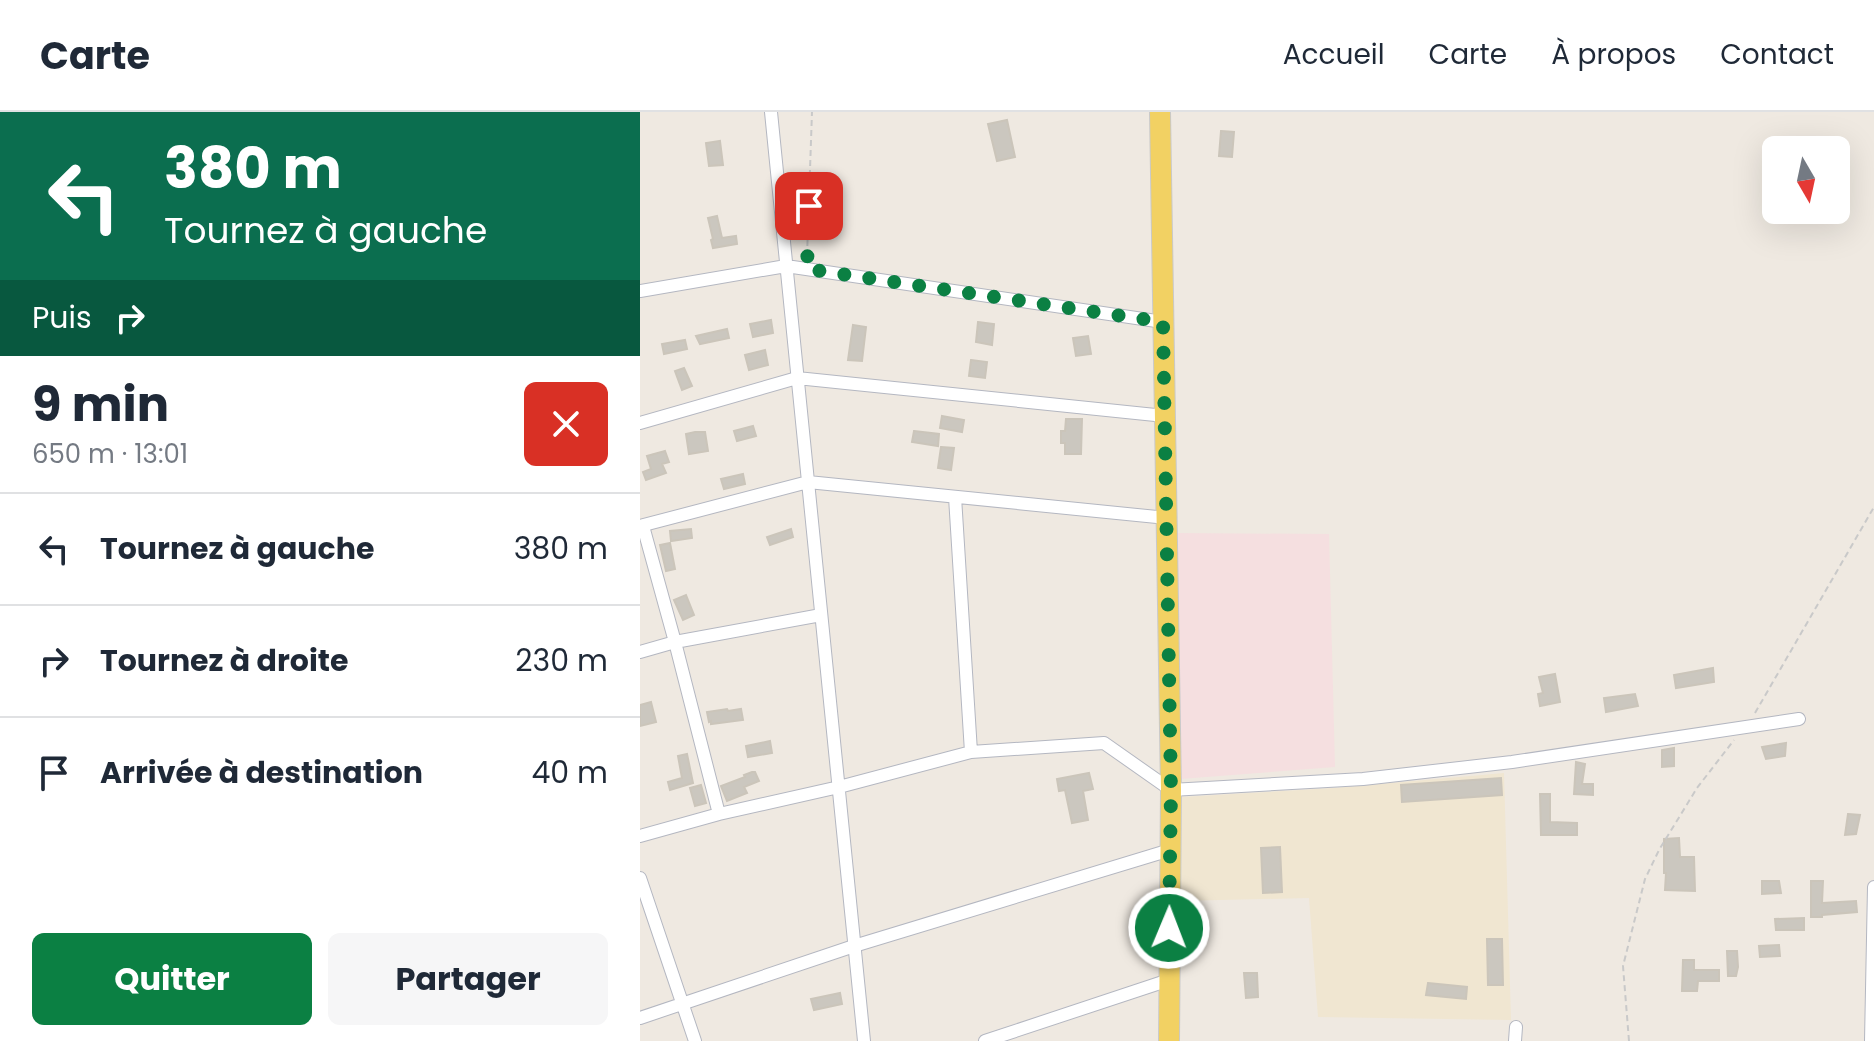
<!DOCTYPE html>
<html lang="fr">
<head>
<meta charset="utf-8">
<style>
	body { margin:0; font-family:Poppins,sans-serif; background:#f6f6f7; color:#1f2937; height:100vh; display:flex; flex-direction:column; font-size:30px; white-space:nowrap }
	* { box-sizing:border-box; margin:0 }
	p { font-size:26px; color:#747a83 }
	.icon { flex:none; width:44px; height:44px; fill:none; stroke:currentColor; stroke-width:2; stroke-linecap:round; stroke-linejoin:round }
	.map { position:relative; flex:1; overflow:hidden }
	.drawer { display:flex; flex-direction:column; background:#fff; width:640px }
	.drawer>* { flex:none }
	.top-card { background:#0b6e4f; color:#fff; overflow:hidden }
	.needle { width:52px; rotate:171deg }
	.tools { position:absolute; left:1122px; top:24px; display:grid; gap:16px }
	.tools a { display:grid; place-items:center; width:88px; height:88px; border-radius:12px; background:#fff; box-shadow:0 8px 32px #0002; font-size:40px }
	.pin { position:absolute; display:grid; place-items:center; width:68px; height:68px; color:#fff; margin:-34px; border-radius:16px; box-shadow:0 4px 12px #0006 }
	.me { position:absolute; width:88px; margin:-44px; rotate:1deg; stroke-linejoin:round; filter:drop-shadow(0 0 6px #0008) }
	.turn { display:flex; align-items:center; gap:28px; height:168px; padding:0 32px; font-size:36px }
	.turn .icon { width:104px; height:104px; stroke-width:2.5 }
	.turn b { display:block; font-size:56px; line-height:68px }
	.then { display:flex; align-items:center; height:76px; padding:0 32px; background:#0003; gap:16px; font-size:30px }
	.round { display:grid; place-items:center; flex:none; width:84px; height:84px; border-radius:12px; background:#f6f6f7 }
	.headline { display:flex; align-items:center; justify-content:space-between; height:136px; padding:0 32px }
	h1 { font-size:48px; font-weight:700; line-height:60px }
	.button { display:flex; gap:16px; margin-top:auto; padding:16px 32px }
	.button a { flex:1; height:92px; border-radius:12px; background:#0b8043; color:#fff; font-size:32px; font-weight:700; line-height:92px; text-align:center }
	.button a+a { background:#f6f6f7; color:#1f2937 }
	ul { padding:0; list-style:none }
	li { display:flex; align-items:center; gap:24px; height:112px; padding:0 32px; border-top:2px solid #e0e1e3 }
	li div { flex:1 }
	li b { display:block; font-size:30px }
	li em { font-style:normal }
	header { display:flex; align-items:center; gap:48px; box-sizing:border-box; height:112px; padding:0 40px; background:#fff; border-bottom:2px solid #e0e1e3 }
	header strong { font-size:38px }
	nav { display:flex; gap:44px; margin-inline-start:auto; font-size:28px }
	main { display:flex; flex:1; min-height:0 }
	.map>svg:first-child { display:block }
</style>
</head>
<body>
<header>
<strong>Carte</strong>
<nav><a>Accueil</a><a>Carte</a><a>À propos</a><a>Contact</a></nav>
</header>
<main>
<section class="drawer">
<div class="top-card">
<div class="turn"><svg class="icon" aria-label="left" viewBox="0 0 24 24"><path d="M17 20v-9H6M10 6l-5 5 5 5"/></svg><div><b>380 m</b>Tournez à gauche</div></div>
<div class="then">Puis<svg class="icon" aria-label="right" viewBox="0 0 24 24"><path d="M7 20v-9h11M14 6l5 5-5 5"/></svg></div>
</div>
<div class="headline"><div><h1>9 min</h1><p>650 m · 13:01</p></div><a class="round" style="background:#d93025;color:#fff"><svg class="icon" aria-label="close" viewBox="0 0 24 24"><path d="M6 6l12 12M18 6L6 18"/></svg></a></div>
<ul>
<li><svg class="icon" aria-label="left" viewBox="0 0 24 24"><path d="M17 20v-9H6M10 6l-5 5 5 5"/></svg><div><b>Tournez à gauche</b></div><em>380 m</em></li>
<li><svg class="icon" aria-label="right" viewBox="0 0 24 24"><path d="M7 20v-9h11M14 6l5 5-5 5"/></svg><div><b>Tournez à droite</b></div><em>230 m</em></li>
<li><svg class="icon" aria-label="arrive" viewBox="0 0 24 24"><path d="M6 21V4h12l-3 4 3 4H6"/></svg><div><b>Arrivée à destination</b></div><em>40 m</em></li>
</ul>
<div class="button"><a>Quitter</a><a>Partager</a></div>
</section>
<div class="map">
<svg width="1234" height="929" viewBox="0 0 1234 929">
	<rect width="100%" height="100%" fill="#efe9e1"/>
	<path fill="#f0e6d1" d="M864,661L871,908L678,905L669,786L539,789L542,685L694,676Z"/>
	<path fill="#f5dfe0" d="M536,421L689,422L695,655L540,667Z"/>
	<path fill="#cbc7bf" stroke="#cbc5ba" stroke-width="2" d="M367,8L375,45L357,49L348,12Z
		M581,19L594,20L592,45L579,44Z
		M80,29L83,53L69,54L66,31Z
		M77,104L82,126L96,124L97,132L73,136L71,128L73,127L68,106Z
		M131,208L133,221L113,225L110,212Z
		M338,210L354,212L352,233L336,230Z
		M213,213L226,215L222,249L208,248Z
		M87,217L89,226L60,232L56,224Z
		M448,224L451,242L436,244L433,226Z
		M45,228L47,237L24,242L22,232Z
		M125,238L128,253L109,258L105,243Z
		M331,248L347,250L345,266L329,264Z
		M44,256L52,274L42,278L35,259Z
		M302,304L324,308L322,320L300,316Z
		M426,307H442L441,342H425V331H421V319H425Z
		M113,314L116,324L97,329L94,319Z
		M274,319L299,322L298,334L272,330Z
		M55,320H65L68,339L49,342L46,322Z
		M301,335L314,336L311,358L298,356Z
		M25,339L29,350L22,352L26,361L6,368L3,360L11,357L7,344Z
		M103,362L105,372L84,377L81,367Z
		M51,417L52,426L31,429L30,419Z
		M151,417L153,425L130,433L127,425Z
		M30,431L35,457L26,459L20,433Z
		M46,483L54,503L43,508L34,488Z
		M1073,556L1074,570L1036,576L1034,563Z
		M915,562L920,590L900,594L898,582L903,581L899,565Z
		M995,582L998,594L966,600L964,586Z
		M11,590L16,610L0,614V593Z
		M87,597L88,599L101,597L103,608L71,612V609L69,610L67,600Z
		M130,629L132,641L108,645L106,634Z
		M1146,631L1145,644L1126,647L1122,635Z
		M1034,636V654L1022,655V638Z
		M47,642L53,671L30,678L28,670L42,666L38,644Z
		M936,650L945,652L942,672H953V683L934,682Z
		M112,660H115L119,669L104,675L107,681L87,689L81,674L105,665L104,663Z
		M449,661L453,677L443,679L448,708L432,711L425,678L419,679L417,667Z
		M861,666L862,683L762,690L761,673Z
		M61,673L66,691L55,694L50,676Z
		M900,682H910V710L937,711V723H901Z
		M1208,702L1220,703L1216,722L1205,723Z
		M1039,726L1040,745H1054L1055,779L1025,778L1026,761H1024V727Z
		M640,735L642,780L623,781L621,736Z
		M1122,769H1139L1141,781L1122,782Z
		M1171,769H1183L1182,791L1216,789L1217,800L1182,803V805H1171Z
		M1164,806V818H1136L1135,807Z
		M847,827H862L863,873H848Z
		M1139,833L1140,844L1120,845L1119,834Z
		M1087,839H1097L1098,855L1096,864H1088Z
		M1043,848H1054V858H1079V869H1058L1057,879H1042Z
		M604,861H617L618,885L606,886Z
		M788,871L827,875L826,887L786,883Z
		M200,881L202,892L174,898L171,887Z"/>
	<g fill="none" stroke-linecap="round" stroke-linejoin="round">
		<defs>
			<path id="minor" d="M131,0L224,929
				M0,179L146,154L523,210
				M0,311L157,266L525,304
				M315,385L331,640
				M0,414L168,370L527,406
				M3,414L35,530L79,702
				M0,540L35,530L181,503
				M0,724L79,702L199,675L331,640L464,631L531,678L723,667L872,650L1159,607
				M0,766L55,929
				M0,906L214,834L530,738
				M345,929L529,868
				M875,929L876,915
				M1231,929L1234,775"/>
			<path id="primary" d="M520,0L531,678L529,929"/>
		</defs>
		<use href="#minor" stroke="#b4b7c1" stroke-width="14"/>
		<use href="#primary" stroke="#c9c9c9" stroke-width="22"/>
		<path stroke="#c9c9c9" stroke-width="2" stroke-dasharray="6 4" stroke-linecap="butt" d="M167,144L172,0
			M1115,601L1234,395
			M989,929L983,854L1005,767L1019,738L1057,676L1094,628"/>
		<use href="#minor" stroke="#fff" stroke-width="12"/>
		<use href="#primary" stroke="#f2d163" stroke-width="20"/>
	</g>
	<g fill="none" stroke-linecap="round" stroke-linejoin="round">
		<path stroke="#0b8043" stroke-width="14" stroke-dasharray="0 25.2" d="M169,94L167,157L523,210L531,678L529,816"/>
	</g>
</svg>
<div class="tools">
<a><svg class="needle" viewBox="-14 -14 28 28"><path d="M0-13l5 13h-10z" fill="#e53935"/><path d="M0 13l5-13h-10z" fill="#747a83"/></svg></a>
</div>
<div class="pin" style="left:169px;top:94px;background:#d93025"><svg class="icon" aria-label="arrive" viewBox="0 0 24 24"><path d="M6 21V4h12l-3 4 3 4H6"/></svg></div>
<svg class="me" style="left:529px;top:816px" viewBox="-20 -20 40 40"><circle r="17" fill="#0b8043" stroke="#fff" stroke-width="3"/><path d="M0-11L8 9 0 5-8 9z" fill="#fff"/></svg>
</div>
</main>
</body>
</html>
